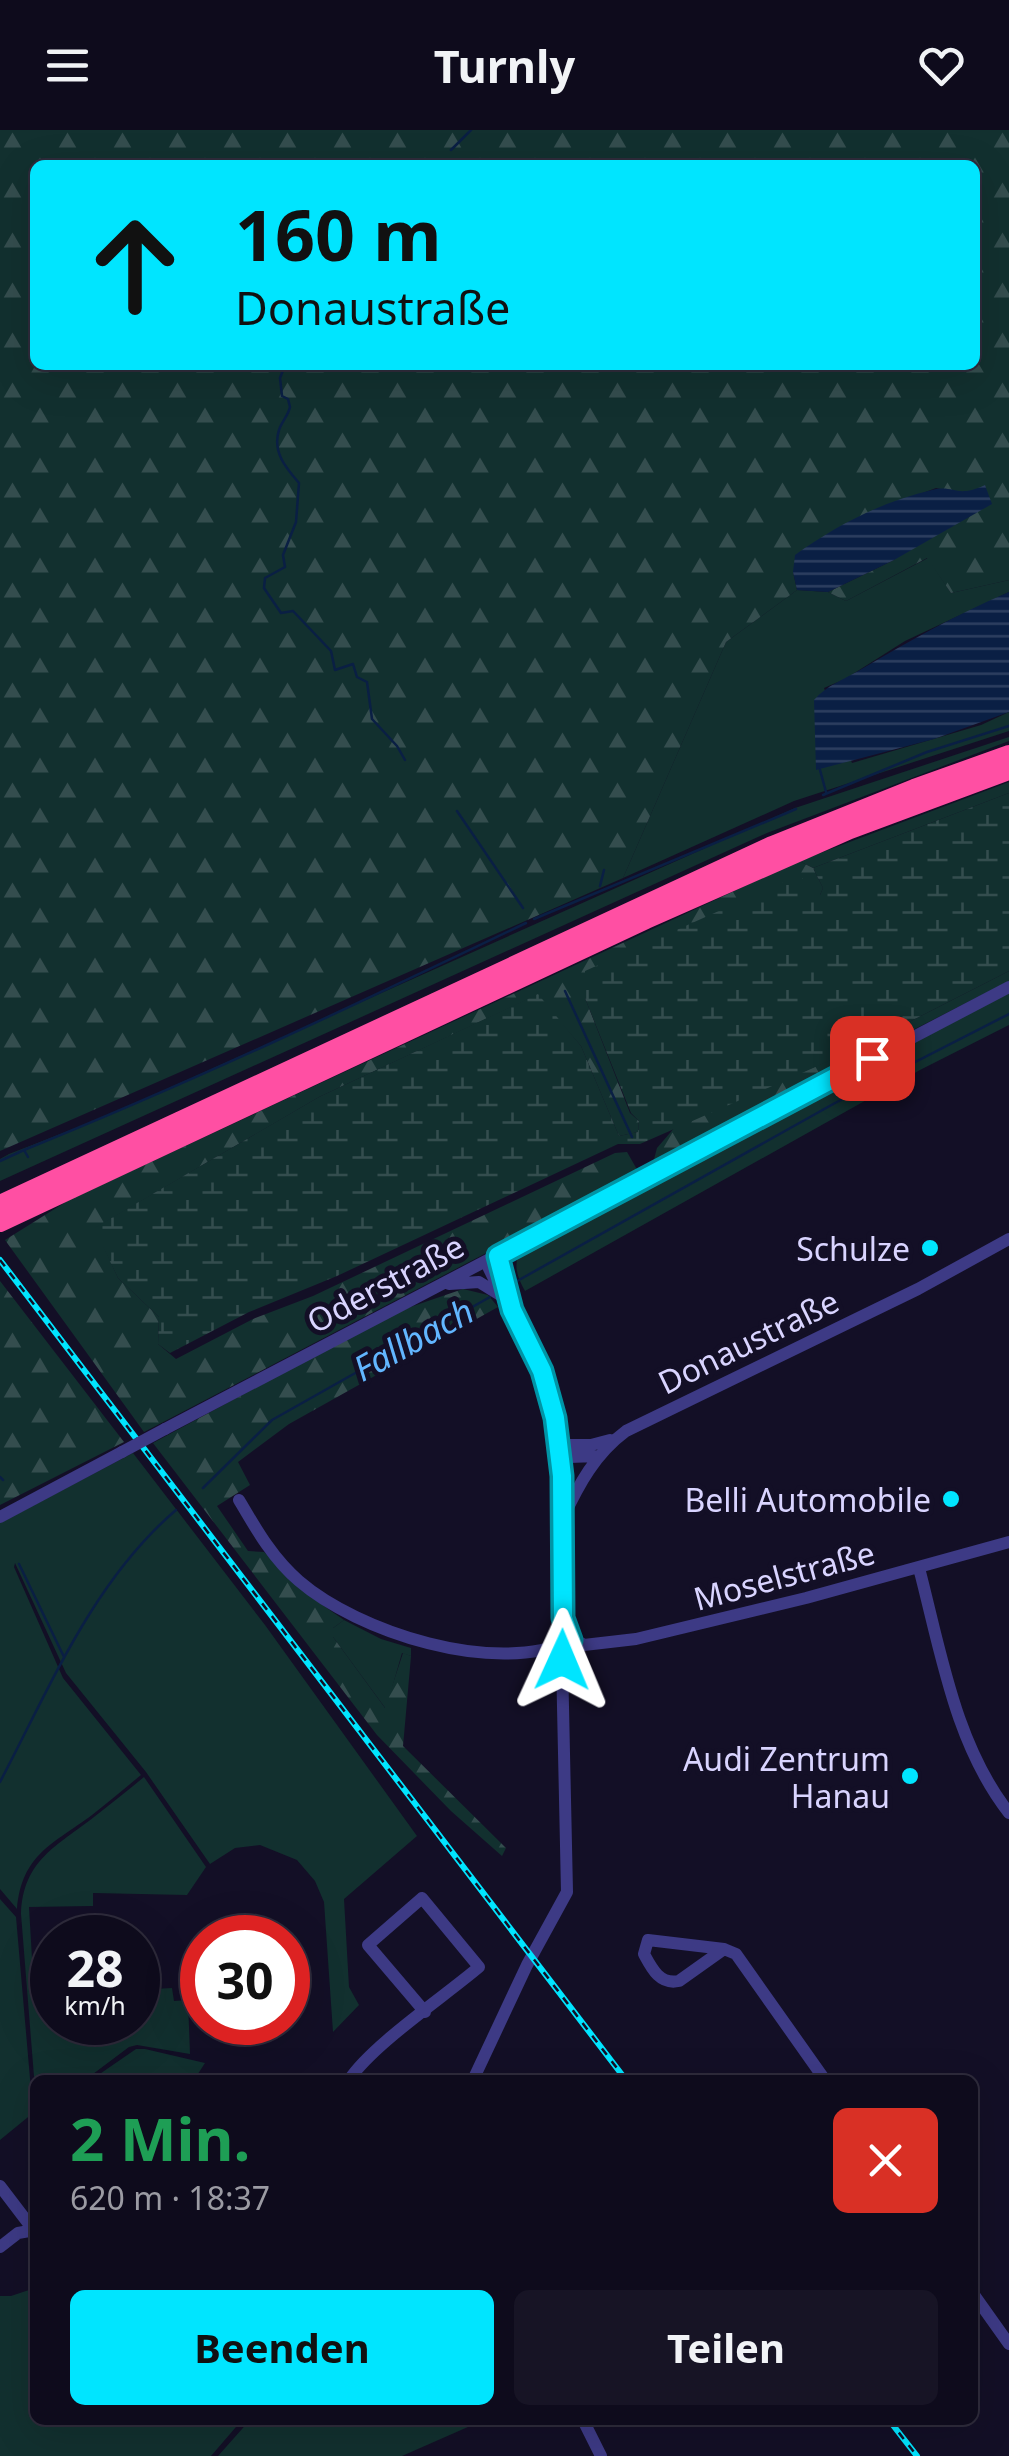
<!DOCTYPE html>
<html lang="de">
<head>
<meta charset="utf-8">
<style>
	body { margin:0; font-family:"Noto Sans",sans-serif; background:#171425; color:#f1f3f6; height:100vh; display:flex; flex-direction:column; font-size:38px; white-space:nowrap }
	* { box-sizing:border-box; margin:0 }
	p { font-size:32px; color:#9b9ba3 }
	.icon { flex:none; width:55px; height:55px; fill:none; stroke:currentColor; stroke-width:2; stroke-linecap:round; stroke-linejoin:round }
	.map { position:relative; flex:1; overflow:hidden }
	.details { position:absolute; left:30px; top:1945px; width:948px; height:350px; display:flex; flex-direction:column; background:#0e0b1c; border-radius:15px; box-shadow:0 10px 40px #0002,0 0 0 2px #2e2b3b }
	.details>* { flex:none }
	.guide { position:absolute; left:30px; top:30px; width:950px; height:210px; border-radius:15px; box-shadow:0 10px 40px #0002,0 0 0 2px #2e2b3b; background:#00e5ff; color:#111; overflow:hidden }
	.speed { position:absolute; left:30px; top:1785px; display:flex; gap:20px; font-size:50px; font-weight:700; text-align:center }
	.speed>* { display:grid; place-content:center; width:130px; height:130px; border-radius:50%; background:#0e0b1c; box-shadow:0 10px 40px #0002,0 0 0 2px #2e2b3b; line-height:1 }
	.speed small { font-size:25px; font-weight:400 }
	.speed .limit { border:15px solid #d22; background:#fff; color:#111 }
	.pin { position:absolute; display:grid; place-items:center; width:85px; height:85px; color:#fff; margin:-42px; border-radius:20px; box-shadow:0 5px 15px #0006 }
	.me { position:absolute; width:110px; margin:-55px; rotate:1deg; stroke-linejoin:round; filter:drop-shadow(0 0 8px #0008) }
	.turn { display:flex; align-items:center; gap:35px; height:210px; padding:0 40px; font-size:45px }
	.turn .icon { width:130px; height:130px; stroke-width:2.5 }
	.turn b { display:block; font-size:70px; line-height:85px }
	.round { display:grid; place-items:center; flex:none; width:105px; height:105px; border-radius:15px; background:#171425 }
	.headline { display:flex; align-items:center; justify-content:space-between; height:170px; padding:0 40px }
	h1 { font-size:60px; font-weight:700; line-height:75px; color:#1e9e55 }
	.primary-button { display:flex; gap:20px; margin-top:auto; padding:20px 40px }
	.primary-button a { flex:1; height:115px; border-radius:15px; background:#00e5ff; color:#111; font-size:40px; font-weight:700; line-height:115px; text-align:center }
	.primary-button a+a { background:#171425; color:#f1f3f6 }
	header { display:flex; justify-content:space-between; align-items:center; height:130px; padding:0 40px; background:#0e0b1c; font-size:45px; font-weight:700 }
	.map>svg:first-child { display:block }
</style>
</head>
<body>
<header><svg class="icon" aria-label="menu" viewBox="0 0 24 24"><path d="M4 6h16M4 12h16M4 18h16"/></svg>Turnly<svg class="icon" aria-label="heart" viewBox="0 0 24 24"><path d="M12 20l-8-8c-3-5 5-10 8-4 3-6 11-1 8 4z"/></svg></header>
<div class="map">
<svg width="1009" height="2326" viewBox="0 0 1009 2326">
	<defs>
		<pattern id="forest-firs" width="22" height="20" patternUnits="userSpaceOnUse" patternTransform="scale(2.5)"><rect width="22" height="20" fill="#12302f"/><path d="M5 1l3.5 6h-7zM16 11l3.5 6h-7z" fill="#344d4e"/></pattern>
		<pattern id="wetland-marsh" width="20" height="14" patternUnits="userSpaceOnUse" patternTransform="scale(2.5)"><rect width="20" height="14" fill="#12302f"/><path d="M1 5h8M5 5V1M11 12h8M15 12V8" fill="none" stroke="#344d4e"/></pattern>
		<pattern id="water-rules" width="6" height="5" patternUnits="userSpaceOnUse" patternTransform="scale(2.5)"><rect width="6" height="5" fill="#0a1f44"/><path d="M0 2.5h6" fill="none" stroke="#2d3f60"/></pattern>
	</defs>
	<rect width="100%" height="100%" fill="#130f26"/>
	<path fill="#12302f" d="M928,428L951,463L1009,450V462L905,511L845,549L824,558L852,633L981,595L1009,582V601L794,671L623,748L726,512L797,460L828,462L846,471Z
		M1009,607V611L767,703L0,1051V1029L9,1024L104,987L795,678Z
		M1009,652V663L813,738L799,731Z
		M1009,841V851L862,926L854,920Z
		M1009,862V895L920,940L525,1161C517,1147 512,1133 522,1119Z
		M133,1323L265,1495L417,1706L344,1769L349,1857L359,1875L333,1902L324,1772L315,1751L297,1730L260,1715L235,1718L210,1734L146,1642L66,1543L15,1433L14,1437L63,1548L141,1645C125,1658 109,1672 92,1685C53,1714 22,1724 17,1779L0,1759V1393Z
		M344,1490L381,1509L411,1518V1526L402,1523L386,1579L333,1507V1498Z
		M144,1647L206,1737L187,1765L93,1763V1776L29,1777L34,1863H52V1892H138V1860L172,1858L174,1871L188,1870L190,1924L137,1915L129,1917L85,1950H35V1959L21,1784C23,1730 57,1716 94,1687C111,1674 128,1660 144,1647Z
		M0,1769L16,1787L33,1983L0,2010Z
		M136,1919H145L205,1933L194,1950H91Z
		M35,2158V2290H242L211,2326H0V2166H11Z
		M250,2290H476L477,2293L402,2326H218Z"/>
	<path fill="url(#forest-firs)" fill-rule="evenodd" d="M0,0H1009V450L951,463L927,428L846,471L828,462L894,430L965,364L936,358L909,368L793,442L797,460L726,512L623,748L0,1021ZM35,35H975V235H35Z
		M799,731L813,738L823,758L820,765L585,868L630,983L639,991L638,1002L619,1006L581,916L537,865L319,967L95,1098L118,1148L159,1187L158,1214L176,1229L253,1189L313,1166L615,1023L627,1022L639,1043L144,1302L5,1110L69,1070Z
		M854,920L862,926L652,1037L657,1018L676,996Z
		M0,1151L124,1312L0,1375Z
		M463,1159L488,1165L498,1177L289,1294L238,1332L250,1355L217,1376L248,1421L264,1422L321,1474L344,1490L333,1498V1507L385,1578L403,1523L411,1526L403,1616L506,1718L502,1726L451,1681L377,1605L153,1313L396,1182Z"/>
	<path fill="url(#wetland-marsh)" d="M1009,663V841L854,920L640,1014H618L337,1146L249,1182L170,1223L158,1214L159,1187L118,1148L94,1098L319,967L538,864L581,916L619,1006L638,1002L639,991L631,983L585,868V841L799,745L820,765L823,758L813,738Z"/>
	<path fill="url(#water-rules)" d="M985,355L992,374L894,430L828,462L797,460L793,442L795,425C837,395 881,372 932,360C955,354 955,369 985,355Z
		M1009,462V582L934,609L816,640L814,570C827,555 843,550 860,540C909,511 957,484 1009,462Z"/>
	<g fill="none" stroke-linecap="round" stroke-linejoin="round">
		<path stroke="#0a1f44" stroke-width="2.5" d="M451,20L471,0
			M439,35L442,30
			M285,235L280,248L282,266L288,269L290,277C288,286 282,291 279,300C272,322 286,338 299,353L296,392L283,425L285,437L265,448L264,458L281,483L293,481L331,521L335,540L353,534L357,547L367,552L372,589L397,616L405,630
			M820,640L826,662
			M823,665L927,622L1009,596
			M457,681L523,778
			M600,756L604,740
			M534,789L796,679
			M565,861L632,1007
			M24,1020C195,951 361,872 526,793
			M0,1031L24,1020L28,1027
			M510,1155L835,973L1009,884
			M0,1347L3,1350
			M203,1358L272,1290L490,1167
			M19,1434L64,1527
			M0,1652C50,1557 93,1451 176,1380"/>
		<path stroke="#3d3a85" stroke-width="12" d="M498,1126L512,1176
			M486,1132C502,1170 529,1202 542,1242C569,1321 560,1405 563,1488L568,1505L584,1515L636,1509L806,1468L1009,1412
			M449,1154L479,1152L500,1165
			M165,1299L1009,857
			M560,1315H591L610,1310
			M561,1317L569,1327L598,1326
			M239,1370C256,1399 273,1429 299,1451C358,1502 495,1546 569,1511
			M0,1387L122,1322
			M563,1388C579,1354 595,1324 626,1301L918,1159L1009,1109
			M919,1438C941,1522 955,1614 1009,1683
			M724,1819L679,1851C660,1855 652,1839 644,1824L648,1810L724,1819L736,1824L825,1950
			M349,1950C372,1915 445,1866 479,1837L422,1768L368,1815L425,1882
			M473,1950L527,1835L567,1762L562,1530L571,1510
			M0,2056L32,2098
			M0,2117L18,2103L35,2100
			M972,2162L1009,2214
			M583,2290L601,2326"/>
		<path stroke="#ff4fa3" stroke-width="18" d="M0,1074L772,715L914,658L1009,624
			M0,1093L646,790L850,700L1009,641"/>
		<defs>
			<path id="rail" d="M0,1130L626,1950
				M889,2290L917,2326"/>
		</defs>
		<use href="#rail" stroke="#00e5ff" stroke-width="6"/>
		<use href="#rail" stroke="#130f26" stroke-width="2.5" stroke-dasharray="8" stroke-linecap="butt"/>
		<path stroke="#3d3a85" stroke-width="12" d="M122,1322L165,1299"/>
	</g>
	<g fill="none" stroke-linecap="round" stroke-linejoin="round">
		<defs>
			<path id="route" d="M562,1530L571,1510L563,1488L562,1346L555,1288L542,1241L512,1180L498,1126L872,928"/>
		</defs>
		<use href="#route" stroke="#0095a6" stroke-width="25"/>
		<use href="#route" stroke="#00e5ff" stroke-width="18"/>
	</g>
	<g fill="#00e5ff" stroke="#130f26" stroke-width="4">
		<circle cx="930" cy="1118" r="10"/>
		<circle cx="951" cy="1369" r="10"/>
		<circle cx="910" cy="1646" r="10"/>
	</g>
	<g text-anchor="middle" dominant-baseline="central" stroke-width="10" stroke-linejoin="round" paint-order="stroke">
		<g font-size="32" fill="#d9d4ff" stroke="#130f26" text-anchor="end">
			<text x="910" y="1118">Schulze</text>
			<text x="931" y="1369">Belli Automobile</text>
			<text x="890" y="1628">Audi Zentrum<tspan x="890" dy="37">Hanau</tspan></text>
		</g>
		<g font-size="32" fill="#d9d4ff" stroke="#130f26">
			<text transform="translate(385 1153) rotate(-28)">Oderstraße</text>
			<text transform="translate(748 1211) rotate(-26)">Donaustraße</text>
			<text transform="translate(784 1445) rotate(-15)">Moselstraße</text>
		</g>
		<g font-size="35" font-style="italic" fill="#62b6ff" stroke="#130f26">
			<text transform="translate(413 1209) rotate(-29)">Fallbach</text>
		</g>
	</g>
</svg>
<div class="speed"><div>28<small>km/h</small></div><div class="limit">30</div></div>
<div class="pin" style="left:872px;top:928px;background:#d93025"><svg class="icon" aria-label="arrive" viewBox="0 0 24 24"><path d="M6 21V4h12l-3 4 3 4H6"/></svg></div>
<svg class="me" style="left:562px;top:1530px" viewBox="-20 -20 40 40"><path d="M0-17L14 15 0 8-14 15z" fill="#00e5ff" stroke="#fff" stroke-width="4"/></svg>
<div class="guide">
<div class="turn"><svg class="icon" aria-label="ahead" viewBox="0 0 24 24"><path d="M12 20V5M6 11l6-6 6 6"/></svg><div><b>160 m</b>Donaustraße</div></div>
</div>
<section class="details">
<div class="headline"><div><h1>2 Min.</h1><p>620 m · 18:37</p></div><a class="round" style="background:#d93025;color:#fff"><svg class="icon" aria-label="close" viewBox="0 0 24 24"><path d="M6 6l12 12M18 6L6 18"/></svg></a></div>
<div class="primary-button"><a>Beenden</a><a>Teilen</a></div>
</section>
</div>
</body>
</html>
